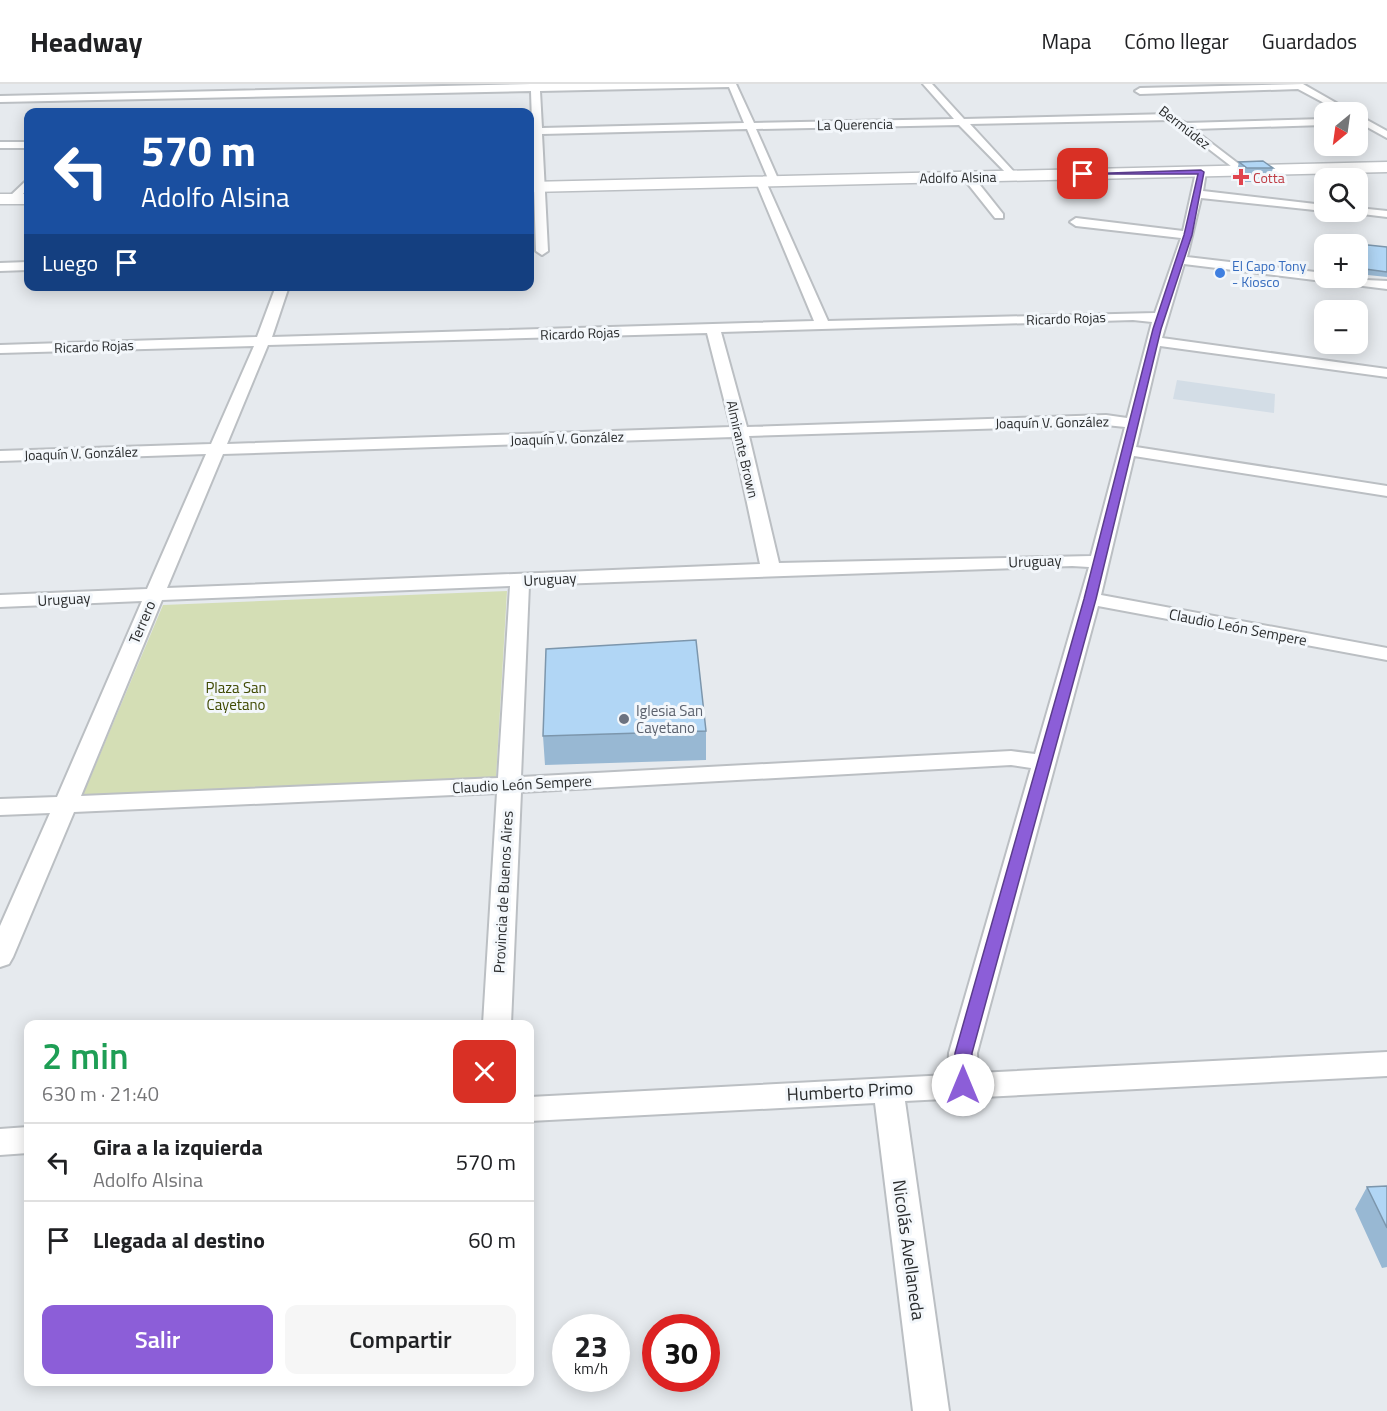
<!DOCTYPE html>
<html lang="es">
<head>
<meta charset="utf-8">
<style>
	body { margin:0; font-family:"Titillium Web",sans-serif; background:#f6f6f6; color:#202124; height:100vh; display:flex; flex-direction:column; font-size:22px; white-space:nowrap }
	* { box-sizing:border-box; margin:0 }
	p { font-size:20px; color:#757577 }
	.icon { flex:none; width:33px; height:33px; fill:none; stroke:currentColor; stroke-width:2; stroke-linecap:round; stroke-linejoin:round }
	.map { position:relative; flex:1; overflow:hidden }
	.side { position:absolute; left:24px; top:936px; width:510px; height:366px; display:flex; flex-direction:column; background:#fff; border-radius:12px; box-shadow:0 3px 15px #0003 }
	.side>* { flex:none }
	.guide { position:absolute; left:24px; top:24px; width:510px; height:183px; border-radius:12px; box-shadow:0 3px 15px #0003; background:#1a4fa0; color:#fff; overflow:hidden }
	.needle { width:39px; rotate:209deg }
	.fabs { position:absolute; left:1314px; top:18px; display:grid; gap:12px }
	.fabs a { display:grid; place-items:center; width:54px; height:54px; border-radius:12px; background:#fff; box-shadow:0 3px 15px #0003; font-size:30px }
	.speed { position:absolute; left:552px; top:1230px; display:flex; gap:12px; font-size:30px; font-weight:700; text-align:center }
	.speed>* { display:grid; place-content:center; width:78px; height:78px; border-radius:50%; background:#fff; box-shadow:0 3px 15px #0003; line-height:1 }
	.speed small { font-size:15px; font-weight:400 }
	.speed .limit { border:9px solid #d22; background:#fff; color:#111 }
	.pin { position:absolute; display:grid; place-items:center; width:51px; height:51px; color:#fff; margin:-26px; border-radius:12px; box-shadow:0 3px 9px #0006 }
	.me { position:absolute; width:66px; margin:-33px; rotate:0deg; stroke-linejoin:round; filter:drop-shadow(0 0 4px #0008) }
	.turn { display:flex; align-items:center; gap:21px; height:126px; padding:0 18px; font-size:27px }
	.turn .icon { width:78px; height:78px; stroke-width:2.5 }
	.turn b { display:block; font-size:42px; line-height:51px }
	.then { display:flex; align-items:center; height:57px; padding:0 18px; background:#0003; gap:12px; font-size:22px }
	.round { display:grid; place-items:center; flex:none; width:63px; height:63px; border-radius:12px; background:#f6f6f6 }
	.overview { display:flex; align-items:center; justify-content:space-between; height:102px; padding:0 18px }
	h1 { font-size:36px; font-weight:600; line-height:45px; color:#1e9e55 }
	.button { display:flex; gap:12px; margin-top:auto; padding:12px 18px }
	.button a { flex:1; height:69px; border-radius:12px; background:#8c5ed8; color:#fff; font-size:24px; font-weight:600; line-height:69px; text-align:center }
	.button a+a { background:#f6f6f6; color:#202124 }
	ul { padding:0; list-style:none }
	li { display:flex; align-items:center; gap:18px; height:78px; padding:0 18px; border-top:2px solid #e0e0e0 }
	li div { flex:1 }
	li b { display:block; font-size:22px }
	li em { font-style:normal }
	header { display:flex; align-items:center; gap:36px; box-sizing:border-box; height:84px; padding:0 30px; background:#fff; border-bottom:2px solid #e0e0e0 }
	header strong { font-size:28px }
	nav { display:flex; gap:33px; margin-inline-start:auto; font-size:21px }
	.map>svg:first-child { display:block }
</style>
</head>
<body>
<header>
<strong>Headway</strong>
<nav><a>Mapa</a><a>Cómo llegar</a><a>Guardados</a></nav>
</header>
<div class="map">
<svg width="1387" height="1327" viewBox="0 0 1387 1327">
	<rect width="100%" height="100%" fill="#e6eaee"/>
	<path fill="#d3dde6" d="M1177,296L1275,310L1274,329L1173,315Z"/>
	<path fill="#d4deb5" d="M507,507L496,694L82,713L163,521Z"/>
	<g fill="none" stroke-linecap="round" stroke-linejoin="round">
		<defs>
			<path id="street" d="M531,0H736L754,39L954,35L923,0H932L964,35L1171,30L1176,33L1171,36L970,40L1016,90L1017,92L1012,95L959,41L756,45L779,97L774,100L769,97L747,45L542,50L548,167L542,171L536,167L531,7L0,18V12ZM729,3L744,39L542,44L540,7Z
				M1303,0L1352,28H1341L1298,5L1140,10L1135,7L1140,4Z
				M1358,31L1387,47V54L1358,38Z
				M1324,35V41L1193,45L1244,84L1245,86L1240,89L1175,39L1180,36L1186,39Z
				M0,58H28V64H0Z
				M1201,85L1206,88L1203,107L1324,121V127L1201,114L1187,173L1324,189V194L1387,197V205L1184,180L1162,254L1387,285V293L1160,262L1136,363L1387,402V412L1134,372L1101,511L1387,564V576L1098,522L977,969L978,989L1387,968V992L905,1017L949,1327H913L875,1019L530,1037V1013L948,991L949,969L1031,684L1011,681L521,708L511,940H483L497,709L74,728L13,873L9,880L0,883V842L50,729L0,731V715L57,713L142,517L0,523V511L147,505L206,370L0,377V367L211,360L254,262L0,269V261L257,253L276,202H289L272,253L814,237L756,98L761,95L766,98L828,237L1155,229L1181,154L1076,142L1070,138L1076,134L1183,147L1196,88ZM1133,236L1152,238L1127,334L1106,331L747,343L721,248ZM707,249L731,343L227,360L268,261ZM1106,341L1125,343L1091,472L779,479L749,352ZM733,353L760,480L167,504L223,370ZM1072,482L1089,483L1035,670L1011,667L521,693L529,501ZM510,502L498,694L81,712L162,516Z
				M964,91H972L1003,130V134H995L964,95Z
				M28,95V104L17,117H9V113Z
				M1358,124L1387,127V133L1354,129L1353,128H1358Z
				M28,178V186L0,187V179Z
				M28,1043V1069L0,1071V1045Z"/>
			<path id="secondary" d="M1387,78V88L530,108V98Z
				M0,110H28V120H0Z"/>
		</defs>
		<use href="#street" stroke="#bbbfc3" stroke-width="4"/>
		<use href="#secondary" stroke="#bbbfc3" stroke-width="3"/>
		<use href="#street" fill="#fff" fill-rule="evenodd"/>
		<use href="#secondary" fill="#fff" fill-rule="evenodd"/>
	</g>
	<path fill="#98b8d3" d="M1239,78L1273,84L1269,98H1243L1236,92Z
		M1349,159L1387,163V193L1358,190V160H1348Z
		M706,647V676L545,681L543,652Z
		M1387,1102V1183L1382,1184L1355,1125L1367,1103Z"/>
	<path fill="#b1d6f5" stroke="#7c96ac" stroke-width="1.5" d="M1263,77L1273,84H1247L1239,78Z
		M1349,159L1387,163V188L1358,184V160H1349Z
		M696,556L706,647L543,652L546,565Z
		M1387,1102V1144L1367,1103Z"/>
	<path fill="#8c5ed8" stroke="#5b3d8c" stroke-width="1.5" d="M1201,86L1204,88L1192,151L1161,245L1096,515L972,969V1001L970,1006L963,1009L957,1006L955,1001V969L1084,515L1153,245L1184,151L1198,90H1080Z"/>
	<path fill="#e0444e" stroke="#f3f7fb" stroke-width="2" d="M1238 84h6v6h6v6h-6v6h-6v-6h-6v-6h6z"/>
	<circle fill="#3f7fe0" stroke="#f3f7fb" stroke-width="2" cx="1220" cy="189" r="6"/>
	<circle fill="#6b7280" stroke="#f3f7fb" stroke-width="2" cx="624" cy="635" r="6"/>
	<g text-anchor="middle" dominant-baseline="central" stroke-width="6" stroke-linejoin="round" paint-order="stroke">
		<g font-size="14" fill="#2a2c2d" stroke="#f3f7fb">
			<text transform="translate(855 40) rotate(-1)">La Querencia</text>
			<text transform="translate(1185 43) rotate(38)">Bermúdez</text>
			<text transform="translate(958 93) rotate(-1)">Adolfo Alsina</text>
			<text transform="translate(1066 234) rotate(-2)">Ricardo Rojas</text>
			<text transform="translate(580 249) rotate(-2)">Ricardo Rojas</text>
			<text transform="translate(94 262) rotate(-2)">Ricardo Rojas</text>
			<text transform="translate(1052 338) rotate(-1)">Joaquín V. González</text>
			<text transform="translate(567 354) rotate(-2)">Joaquín V. González</text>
			<text transform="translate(743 365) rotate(77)">Almirante Brown</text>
			<text transform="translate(81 369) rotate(-2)">Joaquín V. González</text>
		</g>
		<g font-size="14" fill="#be3a42" stroke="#f3f7fb" text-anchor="start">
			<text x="1253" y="93">Cotta</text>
		</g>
		<g font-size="14" fill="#366cbe" stroke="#f3f7fb" text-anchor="start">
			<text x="1232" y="181">El Capo Tony<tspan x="1232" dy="16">- Kiosco</tspan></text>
		</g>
		<g font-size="15" fill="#2a2c2d" stroke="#f3f7fb">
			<text transform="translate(1035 477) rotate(-2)">Uruguay</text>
			<text transform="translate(550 495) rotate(-3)">Uruguay</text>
			<text transform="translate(64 515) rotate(-3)">Uruguay</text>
			<text transform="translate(142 538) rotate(-67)">Terrero</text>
			<text transform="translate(1238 543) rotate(11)">Claudio León Sempere</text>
			<text transform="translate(522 700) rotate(-3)">Claudio León Sempere</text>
			<text transform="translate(503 808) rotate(-87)">Provincia de Buenos Aires</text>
		</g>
		<g font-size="15" fill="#3f4902" stroke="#f3f7fb">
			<text x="236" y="603">Plaza San<tspan x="236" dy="17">Cayetano</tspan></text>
		</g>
		<g font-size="15" fill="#5b616d" stroke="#f3f7fb" text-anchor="start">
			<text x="636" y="626">Iglesia San<tspan x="636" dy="17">Cayetano</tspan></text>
		</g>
		<g font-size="18" fill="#2a2c2d" stroke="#f3f7fb">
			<text transform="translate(850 1007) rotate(-3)">Humberto Primo</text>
			<text transform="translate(909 1166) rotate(82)">Nicolás Avellaneda</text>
		</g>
	</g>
</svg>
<div class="fabs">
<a><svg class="needle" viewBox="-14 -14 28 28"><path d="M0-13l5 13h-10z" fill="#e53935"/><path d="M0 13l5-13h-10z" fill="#757577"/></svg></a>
<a><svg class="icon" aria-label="search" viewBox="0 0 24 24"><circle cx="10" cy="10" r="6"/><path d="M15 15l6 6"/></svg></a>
<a>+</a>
<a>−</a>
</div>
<div class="speed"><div>23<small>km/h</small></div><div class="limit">30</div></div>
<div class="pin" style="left:1083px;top:90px;background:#d93025"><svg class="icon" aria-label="arrive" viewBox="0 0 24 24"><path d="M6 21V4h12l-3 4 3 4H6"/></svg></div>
<svg class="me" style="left:963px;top:1001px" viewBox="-20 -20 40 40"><circle r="19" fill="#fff"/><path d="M0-13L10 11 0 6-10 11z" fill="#8c5ed8"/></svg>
<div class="guide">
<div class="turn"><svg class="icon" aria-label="left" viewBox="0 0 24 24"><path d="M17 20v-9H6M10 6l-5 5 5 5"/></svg><div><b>570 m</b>Adolfo Alsina</div></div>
<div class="then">Luego<svg class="icon" aria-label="arrive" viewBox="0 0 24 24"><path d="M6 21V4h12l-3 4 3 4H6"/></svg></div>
</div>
<section class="side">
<div class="overview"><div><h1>2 min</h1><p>630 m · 21:40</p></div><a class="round" style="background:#d93025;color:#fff"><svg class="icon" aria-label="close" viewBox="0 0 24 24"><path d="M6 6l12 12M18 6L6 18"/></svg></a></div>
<ul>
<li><svg class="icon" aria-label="left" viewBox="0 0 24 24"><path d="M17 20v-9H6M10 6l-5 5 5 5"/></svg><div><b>Gira a la izquierda</b><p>Adolfo Alsina</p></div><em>570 m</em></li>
<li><svg class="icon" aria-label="arrive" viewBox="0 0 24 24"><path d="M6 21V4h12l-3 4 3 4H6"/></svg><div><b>Llegada al destino</b></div><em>60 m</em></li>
</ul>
<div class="button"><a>Salir</a><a>Compartir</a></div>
</section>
</div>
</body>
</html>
